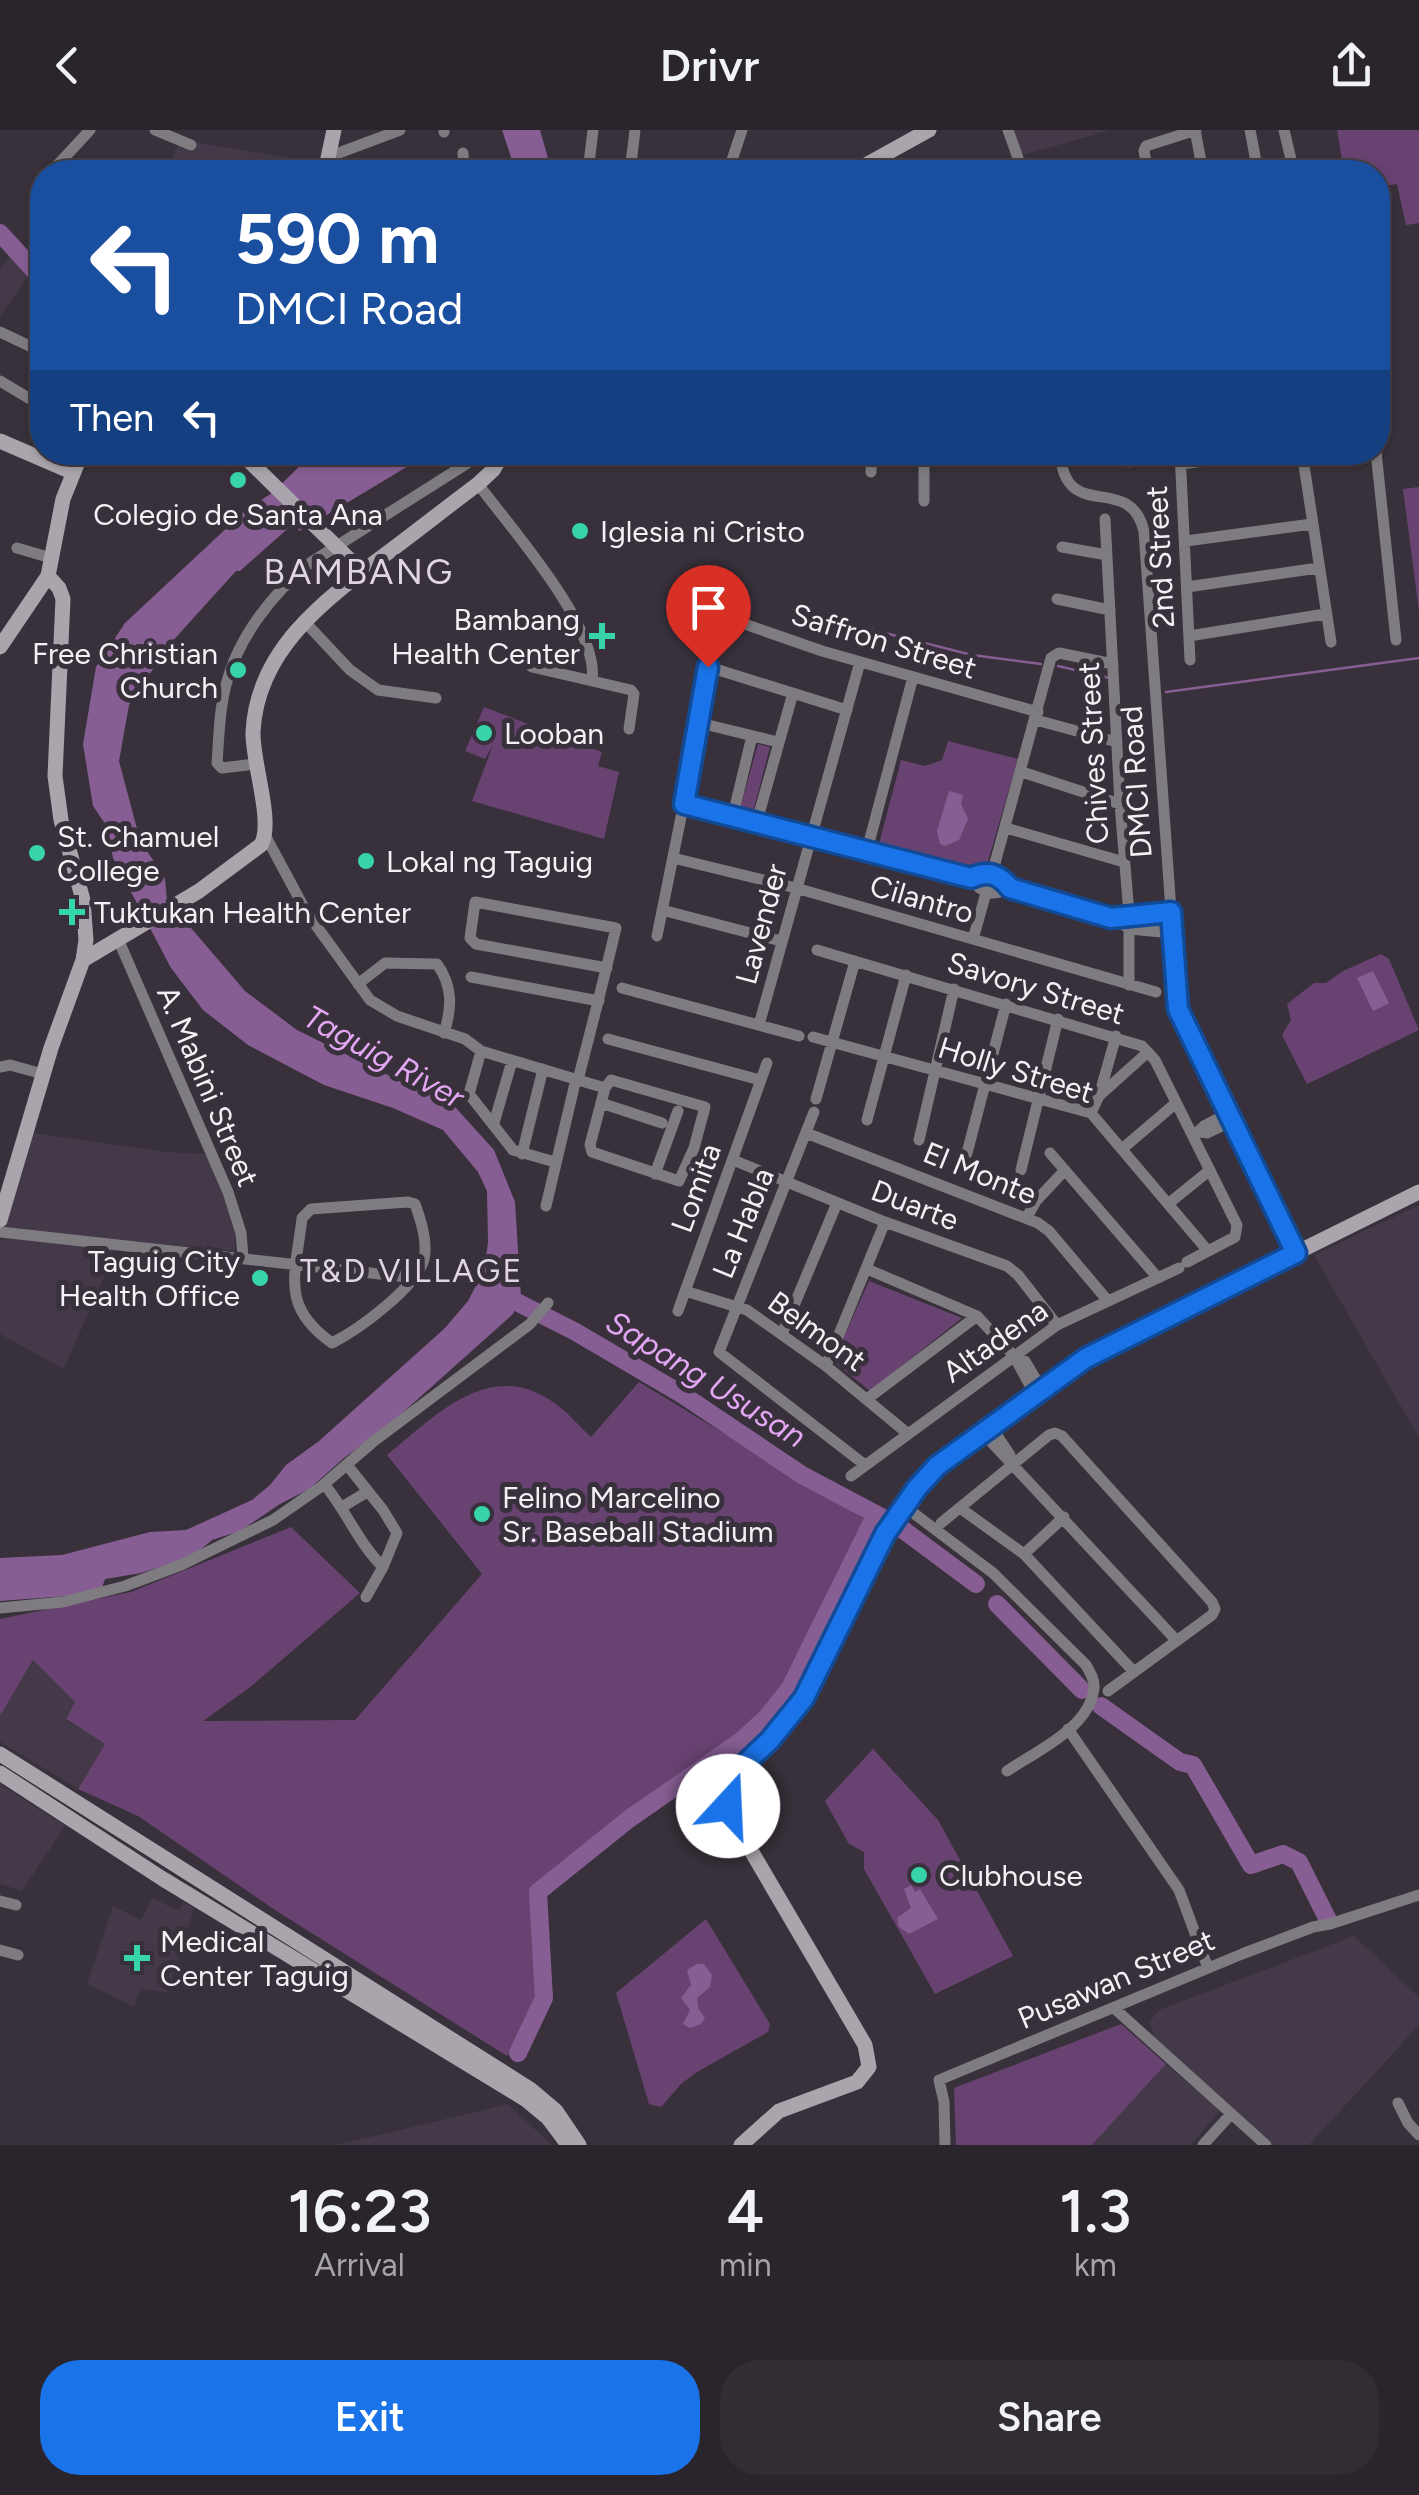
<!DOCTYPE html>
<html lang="en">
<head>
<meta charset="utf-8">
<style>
	body { margin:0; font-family:Figtree,sans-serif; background:#322c34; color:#f1f3f6; height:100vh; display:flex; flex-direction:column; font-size:38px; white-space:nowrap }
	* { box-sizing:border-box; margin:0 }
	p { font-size:32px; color:#a5a4a9 }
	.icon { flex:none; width:55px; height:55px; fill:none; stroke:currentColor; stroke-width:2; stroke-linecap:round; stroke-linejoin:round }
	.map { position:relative; height:2015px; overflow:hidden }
	.sheet { display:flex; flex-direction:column; background:#2a242c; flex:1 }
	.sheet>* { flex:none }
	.top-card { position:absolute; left:30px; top:30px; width:1360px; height:305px; border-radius:40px; box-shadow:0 2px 8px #0004,0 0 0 2px #464148; background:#1a4fa0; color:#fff; overflow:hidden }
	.pin { position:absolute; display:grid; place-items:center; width:85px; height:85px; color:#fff; margin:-102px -42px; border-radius:50% 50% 50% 0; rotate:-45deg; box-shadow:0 0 10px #0007 }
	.pin .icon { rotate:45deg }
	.me { position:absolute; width:110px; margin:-55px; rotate:20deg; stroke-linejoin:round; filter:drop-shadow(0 0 8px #0008) }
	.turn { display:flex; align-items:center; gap:35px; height:210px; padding:0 40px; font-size:45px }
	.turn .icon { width:130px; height:130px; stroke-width:2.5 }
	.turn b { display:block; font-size:70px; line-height:85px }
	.then { display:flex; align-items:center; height:95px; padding:0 40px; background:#0003; gap:20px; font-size:38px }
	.eta { display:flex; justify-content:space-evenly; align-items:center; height:170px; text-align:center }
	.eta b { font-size:60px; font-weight:600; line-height:70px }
	.button { display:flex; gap:20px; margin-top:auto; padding:20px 40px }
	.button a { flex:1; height:115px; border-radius:40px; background:#1a73e8; color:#fff; font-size:40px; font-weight:600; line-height:115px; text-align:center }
	.button a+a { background:#322c34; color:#f1f3f6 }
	header { display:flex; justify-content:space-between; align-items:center; height:130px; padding:0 40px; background:#2a242c; font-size:45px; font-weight:600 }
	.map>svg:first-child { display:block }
</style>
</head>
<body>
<header><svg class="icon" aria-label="back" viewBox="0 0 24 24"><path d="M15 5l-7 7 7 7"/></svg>Drivr<svg class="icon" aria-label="share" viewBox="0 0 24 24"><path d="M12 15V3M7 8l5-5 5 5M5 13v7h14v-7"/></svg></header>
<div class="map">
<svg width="1419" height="2015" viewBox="0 0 1419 2015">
	<rect width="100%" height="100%" fill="#38303a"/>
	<path fill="#443948" d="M1013,0H1111L1023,25Z
		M181,10L326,34L323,42H165Z
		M12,124L30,144L0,186V139Z
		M33,1003L167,1022L208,1024L235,1099V1121L2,1100Z
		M1419,1075V1308L1314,1125Z
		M4,1108L116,1119L64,1239L0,1204V1111Z
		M33,1530L76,1572L66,1590L105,1614L78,1659L0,1612V1586Z
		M0,1654L65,1696L22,1761L0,1754Z
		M152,1768L179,1781L183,1772L194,1778L168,1863L141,1859L134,1877L87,1854L113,1776L141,1790Z
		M1354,1806L1419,1867V1895L1309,2015H1274L1154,1907L1150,1891L1159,1880Z
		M1166,1934L1220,1981L1191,2015H1092Z
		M508,1974L552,2015H334L392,2002Z"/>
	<path fill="#684372" d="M1337,0H1419V93L1406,95L1397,54L1378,57V42H1344Z
		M1419,357V481L1403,359Z
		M484,577L602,622L598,636L619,642L604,709L472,671L493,615L485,629L465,621Z
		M948,611L1018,629L988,731L973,741L879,714L901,630L925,636L942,630Z
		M758,614L770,617L753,682L740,679Z
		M1381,824L1389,829L1419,900L1307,954L1282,905L1291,890L1287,874L1314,853H1326L1343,841Z
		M869,1151L962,1188L870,1261L833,1231Z
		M639,1252L865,1389L783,1554L745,1600L689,1642L639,1672L532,1761L536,1873L527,1896L507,1926L275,1780L138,1686L78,1659L105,1614L66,1589L75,1572L33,1530L0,1586V1489L131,1462L291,1397L360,1463L249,1558L203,1591L355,1590L482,1444L387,1325C434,1287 487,1229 550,1270C565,1279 578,1295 591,1307Z
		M873,1619L938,1690L1013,1826L935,1864L864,1739V1722L849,1714L825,1671Z
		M706,1789L770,1894L768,1902L697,1942L681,1954L661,1977L649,1974L616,1863Z
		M1121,1894L1166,1934L1092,2015H956L954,1958Z"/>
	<path fill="#875e93" d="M502,0H540L552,42H516Z
		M330,323H430L300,401L293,394L240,441H236L169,515L129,575L119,631L140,710L165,749L167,770L245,861L297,900L406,954L446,967L494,1020L515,1072L521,1167L513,1184L390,1294L344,1328L309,1359L280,1374L240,1401L212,1410L192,1427L141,1443L105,1449L102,1458L67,1466L0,1471V1428L62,1425L150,1402L186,1400L252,1370L270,1355L286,1335L319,1311L445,1198L468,1171L484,1140L488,1113L487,1061L478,1042L443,1000L393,978L324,955L248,915L203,880L171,838L113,728L106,695L93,676L83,614L96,537L125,493L246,380L272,363L302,334Z
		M949,661L963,665L961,674L968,689L959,710L945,716L940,714L937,701Z
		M1373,841L1389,873L1373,881L1357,848Z
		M911,1755L915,1762L920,1759L938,1789L909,1804L899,1797L897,1788L911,1778L904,1759Z
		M697,1834H704L712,1845L710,1857L697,1868L698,1878L705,1888L701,1894L690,1898L683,1894L690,1880L681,1868L691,1855L687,1840Z"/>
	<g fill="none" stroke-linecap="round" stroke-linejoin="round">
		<path stroke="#875e93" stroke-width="2.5" d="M869,499L972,525L1041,534
			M1058,536L1109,548
			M1166,562L1419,528"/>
		<path stroke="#875e93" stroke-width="18" d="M0,103L42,149
			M499,1163L574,1201L683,1265L802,1345L885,1389
			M902,1399L976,1454
			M997,1474L1082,1560
			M1101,1576L1180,1632L1193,1635L1251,1735L1283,1724L1299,1732L1328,1790
			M518,1923L544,1868L538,1762L629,1689L741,1611L767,1587L790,1558L876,1384"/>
		<path stroke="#7f7c81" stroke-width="11" d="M155,0L191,15
			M444,0V2
			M1008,0L1023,42
			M1195,0L1203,42
			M1250,0L1258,42
			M1284,0L1294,42
			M463,23L464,42
			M328,27L400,0
			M51,42L90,0
			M588,42L593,0
			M630,42L635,0
			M728,42L742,0
			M1148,42L1144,21L1146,16L1196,0
			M40,53L42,51
			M0,202L42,222
			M0,251L42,276
			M1060,322C1065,396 1129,340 1144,401L1178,879L1296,1123
			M1129,322V332
			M1180,322L1190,530
			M1302,322L1331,512
			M1376,322L1396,510
			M1181,334L1275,322
			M871,342L872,322
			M478,354C510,397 600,498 592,550
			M924,371V322
			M1105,389L1120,674L1129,784V855
			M1186,411L1312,394
			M1062,417L1107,425
			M17,418L51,428
			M1187,457L1318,438
			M1057,469L1110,480
			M716,484L822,521L1038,582
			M304,491L350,540L378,560L436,568
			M1189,506L1325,484
			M532,537L631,560L634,564L629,599
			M709,537L847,580
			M1036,590L1117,612
			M700,593L778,612
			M255,634L222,638L217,633C219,608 219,580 226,555C238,507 273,463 310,433L485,322
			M1022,642L1120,674
			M684,674L971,748
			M733,685L752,606
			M757,691L793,563
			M1006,698L1124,732
			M265,705L307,783L370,870L397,886L465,909L481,921L605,958
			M867,720L913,547
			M673,728L796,758L1156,862
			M985,742L1001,748L1010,758C994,767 981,764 971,748Z
			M992,744L1051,528L1059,523L1113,534
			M1010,758L1111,787L1130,799L1172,803
			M662,780L781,811
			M1125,785L1171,782
			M657,806L700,593L720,457
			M118,809L228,1062L241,1103L243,1127
			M973,809L986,763
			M817,820L1142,916L1155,930L1237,1095L1235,1107L1187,1132
			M471,847L599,871
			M358,854L385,833L437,834C453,856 452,878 444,903
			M622,858L799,906
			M759,895L860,532
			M813,907L1091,983L1208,1121
			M608,909L760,950
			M481,921L469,964L513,1020L555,1032
			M0,937L10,935L43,944
			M578,950C591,899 604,849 616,798L475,772L470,808L476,814L607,838
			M611,950L705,977L694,1018L679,1051L592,1022L590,1015L605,958Z
			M1099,966L1148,922
			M816,969L855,831
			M601,973L662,993
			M814,982L719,1222L865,1335
			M1091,983L1099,966L1116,906
			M867,990L906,845
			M494,993L512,931
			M1200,1002L1207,1003L1232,991
			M806,1003L1038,1093L1049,1101L1108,1171
			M1193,1006L1204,996L1229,983
			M919,1010L954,859
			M1122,1019L1176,973
			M967,1023L1006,874
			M1050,1023L1158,1148
			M522,1024L543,939
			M733,1030L885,1092L1007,1136L1018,1145L1057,1195
			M1021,1040L1058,889
			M655,1044L678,981
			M408,1072L415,1074C421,1090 428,1112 424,1129C417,1157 358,1200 332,1213C279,1176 296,1143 302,1088L311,1079Z
			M1168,1074L1210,1040
			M546,1076L576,949
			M1027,1087L1036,1071L1065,1040
			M0,1102L416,1148
			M867,1139L977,1186L1014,1226L1025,1231L1041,1258
			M685,1161L747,1180L826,1236L907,1303
			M678,1181L767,933
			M782,1204L837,1073
			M1014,1226L1034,1263
			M826,1236L885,1092
			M867,1269L977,1186
			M990,1295L1010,1325
			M982,1302L1177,1511
			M347,1335L383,1380L397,1403L383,1437
			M851,1346L1057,1195L1179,1138
			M324,1354C346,1380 359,1414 383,1437L366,1467
			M904,1376L993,1443L1086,1535C1090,1542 1095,1550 1094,1558C1090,1598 1036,1621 1007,1641
			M342,1377L367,1362
			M960,1378L1024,1424L1134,1542
			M941,1393L1049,1305L1055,1303L1062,1306L1212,1472L1215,1479L1212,1485L1108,1561
			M1024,1424L1064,1387
			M0,1478L63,1472L125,1456L181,1435L273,1390L322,1356L374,1311L530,1194L548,1173
			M1068,1599L1179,1760L1208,1838
			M0,1771L16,1775
			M0,1820L18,1825
			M1114,1878L1266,2015
			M1398,1973L1408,1993L1419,2005
			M945,2015L944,1972L939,1950L1242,1824L1313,1797L1330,1794L1419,1765
			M1203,2015L1231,1984"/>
		<path stroke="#aaa4ac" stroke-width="15" d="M325,42L334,0
			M853,42L929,0
			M0,311L72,342
			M240,322L349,429
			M0,517L48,446L63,369L82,322
			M83,830L199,761L261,715C274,692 252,632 253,602C257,519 326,469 386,424C417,401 447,377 478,354L493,340L504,322
			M0,1090L51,918L83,830L86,810L83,770L61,690L55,646L63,469L59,458L48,446
			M0,1624L530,1959L556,1981L579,2015
			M0,1643L163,1749L525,1969L548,1988L566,2012
			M741,2015L779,1981L857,1952L869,1937L865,1915L736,1695L725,1665L730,1648L770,1610L804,1568L885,1404L917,1358L937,1336L1027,1268L1096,1222L1419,1062"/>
	</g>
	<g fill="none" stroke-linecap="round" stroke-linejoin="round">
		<defs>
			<path id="route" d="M708,537L684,674L971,748C987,740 999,744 1010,758L1111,788L1171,782L1178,879L1296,1123L1086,1228L937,1336L917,1358L885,1404L804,1568L770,1610L730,1648L726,1665L728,1676"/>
		</defs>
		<use href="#route" stroke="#114b97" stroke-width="25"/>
		<use href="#route" stroke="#1a73e8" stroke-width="18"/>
	</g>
	<g fill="#36d4a7" stroke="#38303a" stroke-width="4">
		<circle cx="238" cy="350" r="10"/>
		<circle cx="580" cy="401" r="10"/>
		<path d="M597 491h10v10h10v10h-10v10h-10v-10h-10v-10h10z"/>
		<circle cx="238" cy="540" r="10"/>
		<circle cx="484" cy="603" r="10"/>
		<circle cx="37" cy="723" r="10"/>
		<circle cx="366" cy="731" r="10"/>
		<path d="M67 767h10v10h10v10h-10v10h-10v-10h-10v-10h10z"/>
		<circle cx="260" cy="1148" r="10"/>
		<circle cx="482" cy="1384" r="10"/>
		<circle cx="919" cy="1745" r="10"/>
		<path d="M132 1813h10v10h10v10h-10v10h-10v-10h-10v-10h10z"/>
	</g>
	<g text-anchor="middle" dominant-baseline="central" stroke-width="10" stroke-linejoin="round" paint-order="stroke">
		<g font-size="30" fill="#f5f0f6" stroke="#38303a" text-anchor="start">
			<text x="238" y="384" text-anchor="middle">Colegio de Santa Ana</text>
			<text x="600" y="401">Iglesia ni Cristo</text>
			<text x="580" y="489" text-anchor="end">Bambang<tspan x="580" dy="34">Health Center</tspan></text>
			<text x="218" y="523" text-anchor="end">Free Christian<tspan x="218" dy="34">Church</tspan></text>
			<text x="504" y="603">Looban</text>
			<text x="57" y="706">St. Chamuel<tspan x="57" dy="34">College</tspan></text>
			<text x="386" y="731">Lokal ng Taguig</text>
			<text x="94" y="782">Tuktukan Health Center</text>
			<text x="240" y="1131" text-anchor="end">Taguig City<tspan x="240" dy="34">Health Office</tspan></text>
			<text x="502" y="1367">Felino Marcelino<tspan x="502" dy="34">Sr. Baseball Stadium</tspan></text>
			<text x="939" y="1745">Clubhouse</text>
			<text x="160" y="1811">Medical<tspan x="160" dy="34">Center Taguig</tspan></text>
		</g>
		<g font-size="30" fill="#f5f0f6" stroke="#38303a">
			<text transform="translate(1160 427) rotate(-93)">2nd Street</text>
			<text transform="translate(884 511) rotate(17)">Saffron Street</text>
			<text transform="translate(1093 623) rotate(-93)">Chives Street</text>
			<text transform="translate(1136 652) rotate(-94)">DMCI Road</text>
			<text transform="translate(922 769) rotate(16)">Cilantro</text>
			<text transform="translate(761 794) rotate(-75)">Lavender</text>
			<text transform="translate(1036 858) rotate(17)">Savory Street</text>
			<text transform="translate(1016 940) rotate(17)">Holly Street</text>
			<text transform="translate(208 956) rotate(67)">A. Mabini Street</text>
			<text transform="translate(980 1043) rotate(22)">El Monte</text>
			<text transform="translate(696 1058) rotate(-70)">Lomita</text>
			<text transform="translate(915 1075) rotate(21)">Duarte</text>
			<text transform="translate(743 1093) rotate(-68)">La Habla</text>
			<text transform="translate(817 1201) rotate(36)">Belmont</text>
			<text transform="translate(995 1211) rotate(-35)">Altadena</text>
			<text transform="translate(1116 1849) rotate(-23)">Pusawan Street</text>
		</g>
		<g font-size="32" font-style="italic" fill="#e2a6f3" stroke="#38303a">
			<text transform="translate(384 927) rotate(29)">Taguig River</text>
			<text transform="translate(706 1249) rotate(32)">Sapang Ususan</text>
		</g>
		<g font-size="32" letter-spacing="2.5" fill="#dfd6e2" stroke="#38303a">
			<text x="412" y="1141">T&amp;D VILLAGE</text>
		</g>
		<g font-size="35" letter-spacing="2.5" fill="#dfd6e2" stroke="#38303a">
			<text x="359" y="442">BAMBANG</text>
		</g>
	</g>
</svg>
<div class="pin" style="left:708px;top:537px;background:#d93025"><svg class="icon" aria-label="arrive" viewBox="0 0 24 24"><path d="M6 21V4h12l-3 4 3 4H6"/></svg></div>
<svg class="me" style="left:728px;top:1676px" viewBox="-20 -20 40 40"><circle r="19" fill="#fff"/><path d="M0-13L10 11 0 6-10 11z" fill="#1a73e8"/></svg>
<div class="top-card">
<div class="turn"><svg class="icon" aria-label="left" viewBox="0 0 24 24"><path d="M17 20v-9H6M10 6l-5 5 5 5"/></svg><div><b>590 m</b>DMCI Road</div></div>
<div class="then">Then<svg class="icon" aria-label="left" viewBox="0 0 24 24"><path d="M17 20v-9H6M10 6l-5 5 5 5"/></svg></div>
</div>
</div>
<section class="sheet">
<div class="eta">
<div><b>16:23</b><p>Arrival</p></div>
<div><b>4</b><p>min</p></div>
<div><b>1.3</b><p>km</p></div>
</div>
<div class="button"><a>Exit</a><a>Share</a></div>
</section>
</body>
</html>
